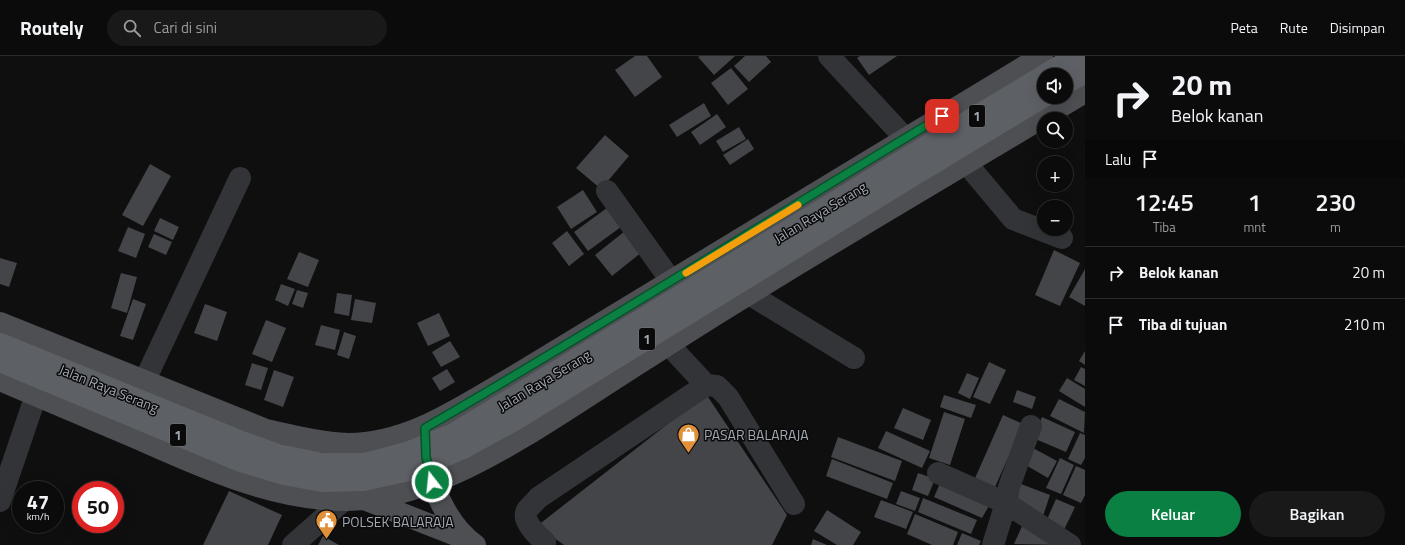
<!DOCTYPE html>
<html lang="id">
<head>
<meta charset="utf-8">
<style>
	body { margin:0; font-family:"Titillium Web",sans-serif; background:#19191a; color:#f1f3f6; height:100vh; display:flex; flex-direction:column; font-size:15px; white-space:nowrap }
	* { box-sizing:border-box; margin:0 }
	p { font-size:13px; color:#9a9b9d }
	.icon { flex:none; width:22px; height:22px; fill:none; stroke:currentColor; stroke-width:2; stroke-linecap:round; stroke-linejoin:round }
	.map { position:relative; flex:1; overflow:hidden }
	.details { display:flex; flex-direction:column; background:#0b0b0c; width:320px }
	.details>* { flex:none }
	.top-card { background:#0b0b0c; color:#f1f3f6; overflow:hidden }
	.fabs { position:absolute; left:1037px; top:12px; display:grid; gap:8px }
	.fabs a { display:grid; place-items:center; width:36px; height:36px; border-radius:50%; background:#0b0b0c; box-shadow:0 4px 16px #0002,0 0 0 1px #2b2b2d; font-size:20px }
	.speed { position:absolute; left:12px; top:425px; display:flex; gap:8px; font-size:20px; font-weight:700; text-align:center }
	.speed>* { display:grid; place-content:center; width:52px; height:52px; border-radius:50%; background:#0b0b0c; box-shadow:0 4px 16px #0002,0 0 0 1px #2b2b2d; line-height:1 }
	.speed small { font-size:10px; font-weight:400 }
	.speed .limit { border:6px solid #d22; background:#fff; color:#111 }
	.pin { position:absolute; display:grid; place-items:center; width:34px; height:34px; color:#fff; margin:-17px; border-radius:8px; box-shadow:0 2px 6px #0006 }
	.me { position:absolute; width:44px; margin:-22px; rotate:344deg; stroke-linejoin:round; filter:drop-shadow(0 0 3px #0008) }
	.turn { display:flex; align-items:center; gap:14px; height:84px; padding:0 20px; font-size:18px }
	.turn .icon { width:52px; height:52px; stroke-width:2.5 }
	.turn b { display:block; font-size:28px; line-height:34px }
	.then { display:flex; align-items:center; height:38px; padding:0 20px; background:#0003; gap:8px; font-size:15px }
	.eta { display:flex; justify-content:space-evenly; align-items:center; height:68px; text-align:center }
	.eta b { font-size:24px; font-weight:600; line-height:28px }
	.button { display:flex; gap:8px; margin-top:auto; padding:8px 20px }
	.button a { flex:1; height:46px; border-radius:24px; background:#0b8043; color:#fff; font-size:16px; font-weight:600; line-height:46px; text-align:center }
	.button a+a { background:#19191a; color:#f1f3f6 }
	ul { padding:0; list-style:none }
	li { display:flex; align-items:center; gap:12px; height:52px; padding:0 20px; border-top:1px solid #2b2b2d }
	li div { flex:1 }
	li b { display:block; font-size:15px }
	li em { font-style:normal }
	header { display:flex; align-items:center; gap:24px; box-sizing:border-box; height:56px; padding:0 20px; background:#0b0b0c; border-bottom:1px solid #2b2b2d }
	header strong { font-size:19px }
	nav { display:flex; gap:22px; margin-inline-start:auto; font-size:14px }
	.search { width:280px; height:36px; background:#19191a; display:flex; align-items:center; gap:10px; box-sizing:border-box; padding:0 14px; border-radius:22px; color:#9a9b9d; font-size:15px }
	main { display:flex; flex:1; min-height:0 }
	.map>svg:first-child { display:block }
</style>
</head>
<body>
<header>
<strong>Routely</strong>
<div class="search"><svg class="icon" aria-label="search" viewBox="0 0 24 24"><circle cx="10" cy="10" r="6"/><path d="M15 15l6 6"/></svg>Cari di sini</div>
<nav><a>Peta</a><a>Rute</a><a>Disimpan</a></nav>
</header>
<main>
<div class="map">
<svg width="1085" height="489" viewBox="0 0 1085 489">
	<rect width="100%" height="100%" fill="#0f0f10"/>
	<path fill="#434548" d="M635,0H647L662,21L635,41L615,14Z
		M700,0H735L714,19L698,1Z
		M745,0H766L771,6L749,26L734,10Z
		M860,0H897L869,19L857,2Z
		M731,12L748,33L728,49L711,27Z
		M704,47L711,60L677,81L669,69Z
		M717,58L726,71L700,89L691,76Z
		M739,71L746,83L723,96L716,85Z
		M605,79L629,100L601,133L576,112Z
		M748,83L754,93L730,109L723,99Z
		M150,108L171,120L143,170L122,159Z
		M583,134L597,156L571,173L557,151Z
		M611,149L625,168L588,195L574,176Z
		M160,162L179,171L173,184L154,175Z
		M128,171L145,178L136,202L118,195Z
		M567,175L584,198L569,210L552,187Z
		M625,175L642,196L612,220L595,199Z
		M154,178L172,186L166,199L148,191Z
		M1054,194L1080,207L1060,250L1035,239Z
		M299,196L319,204L308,231L287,223Z
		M0,202L17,207L9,231L0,228Z
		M1085,213V250L1069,241Z
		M121,217L137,221L127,257L111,252Z
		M281,228L295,233L288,250L275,244Z
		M297,234L308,237L303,252L292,248Z
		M337,237L352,239L349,260L334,257Z
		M133,243L146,248L133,284L120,280Z
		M355,243L376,247L372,267L351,264Z
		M205,248L227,256L217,285L194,277Z
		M439,257L450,280L428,290L417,267Z
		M266,264L286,272L272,306L252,298Z
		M321,269L340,274L335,294L315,289Z
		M344,276L356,280L349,303L337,299Z
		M450,285L460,301L441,311L432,296Z
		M1085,295V309L1079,305Z
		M989,306L1006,314L990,348L973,341Z
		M252,307L268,312L261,334L245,329Z
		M1081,311L1085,313V330L1074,324Z
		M447,313L455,326L440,335L432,322Z
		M274,314L294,321L283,351L264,344Z
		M967,317L979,322L970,343L958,337Z
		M1067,322L1085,333V351L1059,335Z
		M1017,334L1036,341L1032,353L1013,346Z
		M706,338L787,459L772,489H564L537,470Z
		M944,339L976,349L971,362L940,351Z
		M1059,343L1085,356L1084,377L1050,360Z
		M903,352L931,364L923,384L894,372Z
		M944,356L965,363L950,409L929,402Z
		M1003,359L1023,368L992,438L972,429Z
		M1042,361L1075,376L1066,396L1033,382Z
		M886,375L930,395L922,412L878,392Z
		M1080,377L1085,379V402L1081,409L1068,403Z
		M838,381L902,405L895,425L831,401Z
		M1033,392L1057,405L1048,422L1024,408Z
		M1060,402L1074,409L1061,438L1046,432Z
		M832,403L893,427L887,443L826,420Z
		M1076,410L1085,414V439L1081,447L1063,439Z
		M918,417L935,423L928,440L912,434Z
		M941,425L990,448L982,462L934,441Z
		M1021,428L1050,439L1043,460L1013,449Z
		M229,435L282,459L268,489H203Z
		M901,435L920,442L915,455L896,448Z
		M923,442L977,464L971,478L918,456Z
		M1056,443L1075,451L1063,476L1045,468Z
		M881,444L913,456L906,473L874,461Z
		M827,454L861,476L853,489H837L814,475Z
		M915,458L958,476L953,489H932L907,478Z
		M1023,468L1063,489L1014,488Z
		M962,477L981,485L979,489H957Z
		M323,480L339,489H318Z
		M813,483L827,489H811Z"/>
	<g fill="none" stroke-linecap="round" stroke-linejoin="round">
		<path stroke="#323437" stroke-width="22" d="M829,0L905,82
			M967,108L1013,163L1062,182
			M607,135L672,226
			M749,238L854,302
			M668,288L706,329L717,330L728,341L794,448
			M144,326L240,122
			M1031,370L1009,431L1006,447L1070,489
			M938,417L1006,447L993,489
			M0,445L36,339
			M293,489L344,444
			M544,489L545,486C538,480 521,465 527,454C530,450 535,446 538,442L706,329"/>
		<path stroke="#4d4f53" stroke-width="22" d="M0,267L266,374C293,380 320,387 348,388C410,388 462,350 513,321L1042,0
			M0,324C47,344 94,364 141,384C204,412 274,444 345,444C433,445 527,379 599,333C649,301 699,268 749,238C860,169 973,104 1085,36
			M428,412C436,441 451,472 475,489
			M364,443L466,483"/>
		<path stroke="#5d6065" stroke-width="22" d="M1045,19L1077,0
			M1066,27L1085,16
			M911,100L1044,20
			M920,115L1044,40
			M0,288L239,385L278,399L323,408
			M0,305L241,405L284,418L322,425L363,424"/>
		<path stroke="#5d6065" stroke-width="22" d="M323,408H365L407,397L454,378L911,100
			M363,424L414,413L463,392L516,363L920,115"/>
	</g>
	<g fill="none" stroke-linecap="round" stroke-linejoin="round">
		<defs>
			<path id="route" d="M432,426L426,401L425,372C600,271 770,163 942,60"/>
		</defs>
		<use href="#route" stroke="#07532c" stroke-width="10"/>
		<use href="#route" stroke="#0b8043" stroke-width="7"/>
		<path stroke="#f59e0b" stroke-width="7" d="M686,217L798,149"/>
	</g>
	<defs>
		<symbol id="shop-pin" viewBox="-11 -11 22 30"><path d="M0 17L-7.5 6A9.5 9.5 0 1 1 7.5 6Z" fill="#df9038" stroke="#0a0a0b"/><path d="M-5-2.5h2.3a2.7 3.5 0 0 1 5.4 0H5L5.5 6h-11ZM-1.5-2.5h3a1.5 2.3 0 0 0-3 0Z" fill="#fff"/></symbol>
		<symbol id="civic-pin" viewBox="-11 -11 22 30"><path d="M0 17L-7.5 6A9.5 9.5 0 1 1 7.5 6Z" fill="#df9038" stroke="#0a0a0b"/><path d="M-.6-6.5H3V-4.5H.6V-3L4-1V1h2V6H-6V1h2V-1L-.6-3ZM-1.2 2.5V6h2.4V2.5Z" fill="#fff"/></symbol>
	</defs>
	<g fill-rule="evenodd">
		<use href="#shop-pin" x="676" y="366" width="25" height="34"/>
		<use href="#civic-pin" x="314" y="452" width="25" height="34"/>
	</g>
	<g text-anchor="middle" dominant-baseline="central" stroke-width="3" stroke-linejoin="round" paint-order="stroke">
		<g fill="#0a0a0b" stroke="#74797e" stroke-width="1">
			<rect x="969" y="49" width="16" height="22" rx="3"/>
			<rect x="639" y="272" width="16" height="22" rx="3"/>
			<rect x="170" y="368" width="16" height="22" rx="3"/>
		</g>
		<g font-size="13" font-weight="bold" fill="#a1a8b0">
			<text x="977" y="60">1</text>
			<text x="647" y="283">1</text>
			<text x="178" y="379">1</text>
		</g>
		<g font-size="14" fill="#a1a8b0" stroke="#0a0a0b">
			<text transform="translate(820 156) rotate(-31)">Jalan Raya Serang</text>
			<text transform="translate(544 324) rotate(-31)">Jalan Raya Serang</text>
			<text transform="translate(109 332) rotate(22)">Jalan Raya Serang</text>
		</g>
		<g font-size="14" fill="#a1a8b0" stroke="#0a0a0b" text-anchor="start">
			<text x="704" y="378">PASAR BALARAJA</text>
			<text x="342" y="465">POLSEK BALARAJA</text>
		</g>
	</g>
</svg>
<div class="fabs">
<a><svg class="icon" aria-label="sound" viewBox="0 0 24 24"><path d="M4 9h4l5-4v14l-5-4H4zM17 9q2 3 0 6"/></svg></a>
<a><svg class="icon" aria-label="search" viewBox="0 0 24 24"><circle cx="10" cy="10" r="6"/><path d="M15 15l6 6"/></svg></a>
<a>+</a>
<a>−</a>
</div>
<div class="speed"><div>47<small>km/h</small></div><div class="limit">50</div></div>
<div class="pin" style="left:942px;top:60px;background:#d93025"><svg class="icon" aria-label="arrive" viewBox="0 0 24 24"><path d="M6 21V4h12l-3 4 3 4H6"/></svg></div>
<svg class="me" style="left:432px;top:426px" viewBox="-20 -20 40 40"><circle r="17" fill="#0b8043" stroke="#fff" stroke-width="3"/><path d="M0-11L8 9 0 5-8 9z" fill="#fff"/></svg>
</div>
<section class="details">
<div class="top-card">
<div class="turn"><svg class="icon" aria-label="right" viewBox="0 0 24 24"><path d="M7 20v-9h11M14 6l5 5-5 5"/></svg><div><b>20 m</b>Belok kanan</div></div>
<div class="then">Lalu<svg class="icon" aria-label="arrive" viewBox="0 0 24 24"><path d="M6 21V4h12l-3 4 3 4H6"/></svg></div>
</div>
<div class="eta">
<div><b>12:45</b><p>Tiba</p></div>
<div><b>1</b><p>mnt</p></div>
<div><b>230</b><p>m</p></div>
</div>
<ul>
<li><svg class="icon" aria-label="right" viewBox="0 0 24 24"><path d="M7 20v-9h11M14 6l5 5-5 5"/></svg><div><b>Belok kanan</b></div><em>20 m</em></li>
<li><svg class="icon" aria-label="arrive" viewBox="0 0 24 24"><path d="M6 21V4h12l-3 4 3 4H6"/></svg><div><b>Tiba di tujuan</b></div><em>210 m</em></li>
</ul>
<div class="button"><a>Keluar</a><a>Bagikan</a></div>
</section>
</main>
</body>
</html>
